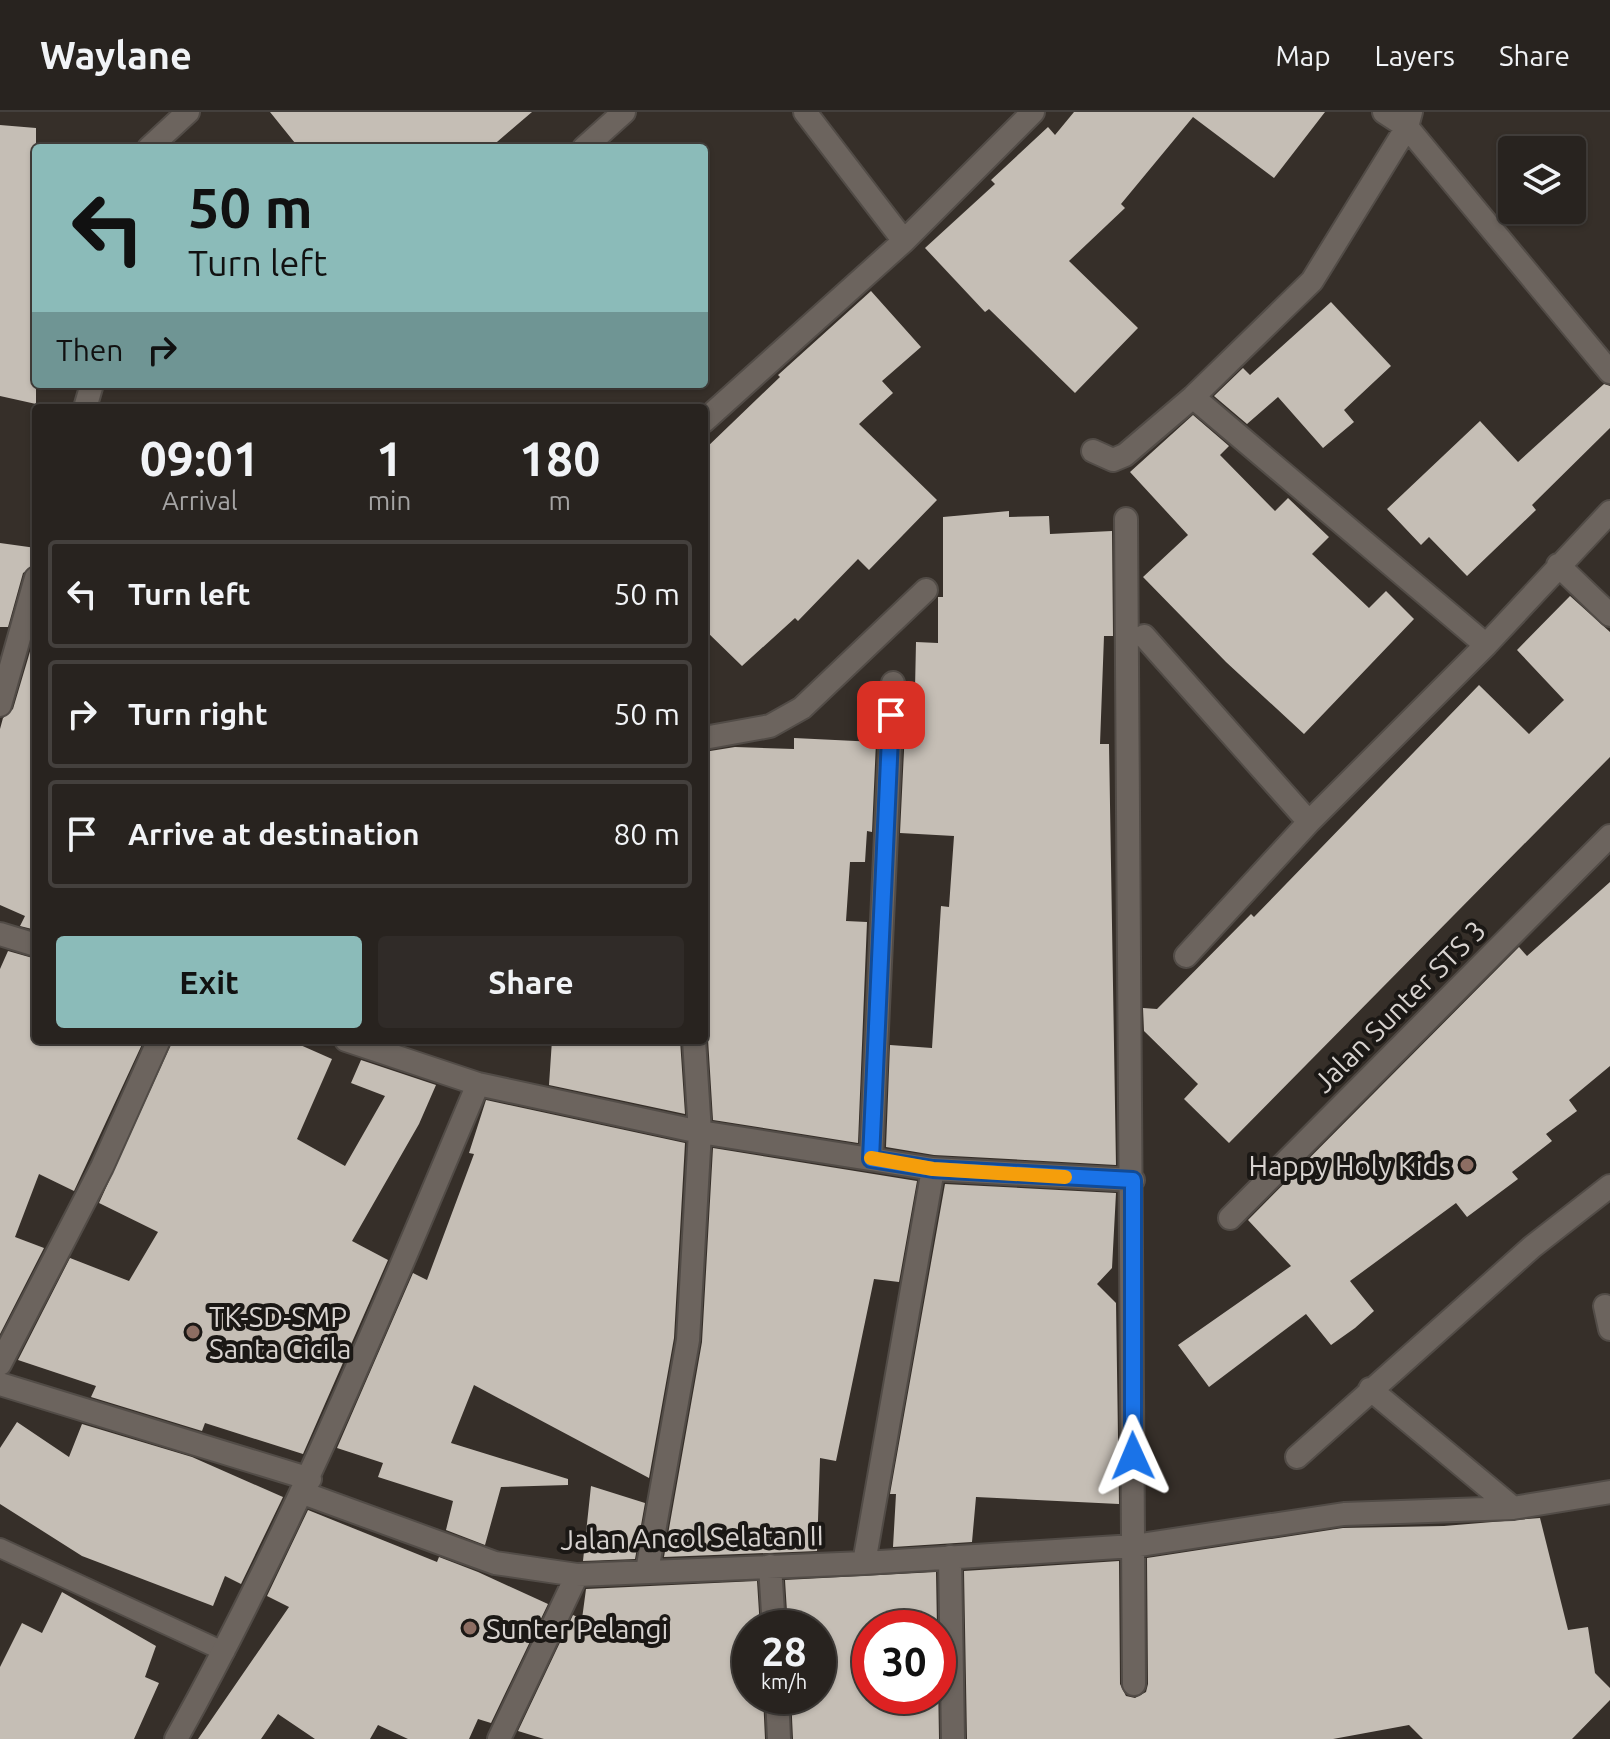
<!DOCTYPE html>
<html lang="en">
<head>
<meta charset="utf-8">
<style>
	body { margin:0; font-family:Ubuntu,sans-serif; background:#302b28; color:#f1f3f6; height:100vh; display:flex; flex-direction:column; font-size:30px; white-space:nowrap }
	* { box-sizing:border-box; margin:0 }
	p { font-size:26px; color:#a5a4a4 }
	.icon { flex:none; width:44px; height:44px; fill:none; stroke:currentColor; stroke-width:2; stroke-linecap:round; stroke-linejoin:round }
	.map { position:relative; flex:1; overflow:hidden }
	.drawer { position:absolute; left:32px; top:292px; width:676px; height:640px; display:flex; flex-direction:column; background:#28231f; border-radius:8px; box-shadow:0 2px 6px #0004,0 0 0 2px #44403d }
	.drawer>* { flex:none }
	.guide { position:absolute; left:32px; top:32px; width:676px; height:244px; border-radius:8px; box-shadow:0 2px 6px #0004,0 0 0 2px #44403d; background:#8bbbb9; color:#111; overflow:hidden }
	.controls { position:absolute; left:1498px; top:24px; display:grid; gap:16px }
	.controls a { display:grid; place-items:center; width:88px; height:88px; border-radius:8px; background:#28231f; box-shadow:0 2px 6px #0004,0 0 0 2px #44403d; font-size:40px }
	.speed { position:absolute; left:732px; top:1498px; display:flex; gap:16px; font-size:40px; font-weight:700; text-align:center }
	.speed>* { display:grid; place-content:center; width:104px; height:104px; border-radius:50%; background:#28231f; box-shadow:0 2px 6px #0004,0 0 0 2px #44403d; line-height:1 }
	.speed small { font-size:20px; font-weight:400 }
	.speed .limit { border:12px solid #d22; background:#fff; color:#111 }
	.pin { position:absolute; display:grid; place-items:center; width:68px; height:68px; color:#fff; margin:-34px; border-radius:16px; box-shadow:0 4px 12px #0006 }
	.me { position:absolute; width:88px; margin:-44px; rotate:359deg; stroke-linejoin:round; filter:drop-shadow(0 0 6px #0008) }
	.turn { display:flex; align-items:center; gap:28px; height:168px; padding:0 24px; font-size:36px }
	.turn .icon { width:104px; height:104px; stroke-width:2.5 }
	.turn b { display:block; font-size:56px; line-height:68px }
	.then { display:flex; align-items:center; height:76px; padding:0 24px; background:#0003; gap:16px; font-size:30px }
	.eta { display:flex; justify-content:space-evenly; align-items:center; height:136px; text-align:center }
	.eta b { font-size:48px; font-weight:600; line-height:56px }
	.action { display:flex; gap:16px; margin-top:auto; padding:16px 24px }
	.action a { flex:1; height:92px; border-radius:8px; background:#8bbbb9; color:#111; font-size:32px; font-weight:600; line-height:92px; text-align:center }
	.action a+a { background:#302b28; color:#f1f3f6 }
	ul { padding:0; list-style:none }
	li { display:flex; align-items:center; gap:24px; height:108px; margin:0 16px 12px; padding:0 8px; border:4px solid #44403d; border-radius:8px }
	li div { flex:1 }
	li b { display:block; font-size:30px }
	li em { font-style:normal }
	header { display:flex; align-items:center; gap:48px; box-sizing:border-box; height:112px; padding:0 40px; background:#28231f; border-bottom:2px solid #44403d }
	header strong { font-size:38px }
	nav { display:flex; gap:44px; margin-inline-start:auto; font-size:28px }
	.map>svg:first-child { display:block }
</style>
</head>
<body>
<header>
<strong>Waylane</strong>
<nav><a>Map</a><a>Layers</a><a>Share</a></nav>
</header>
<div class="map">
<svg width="1610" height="1627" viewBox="0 0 1610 1627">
	<rect width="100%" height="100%" fill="#362f29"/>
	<path fill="#c5beb5" d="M270,0H532L490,36H299Z
		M1074,0H1325L1274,66L1193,5L1121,92L1125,96L1069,149L1138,216L1075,281L989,197L985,200L925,136L995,72L991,68L1048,15L1055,23Z
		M0,13L36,16V292L0,284Z
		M871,179L921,235L882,269L893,281L859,312L937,388L869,458L858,447L798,509L795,506L742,554L704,517V338L780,265L778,263Z
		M1331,190L1391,254L1344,298L1354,310L1323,336L1278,285L1247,312L1214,284L1243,256L1250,263Z
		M1604,272L1610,274V316L1532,393L1536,398L1467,464L1429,425L1421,433L1387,397L1480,309L1518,350Z
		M1193,303L1229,334L1220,343L1275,399L1288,386L1329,425L1312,442L1369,496L1386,479L1414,507L1304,622L1226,550L1143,465L1188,423L1130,360Z
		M1009,399V405L1049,404L1050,422L1112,419L1113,524H1104L1100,632H1109L1116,1053L934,1043L886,1035L890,933L932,936L941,794L949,795L954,724L900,721L907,577H915L916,530L938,531V485H943V405Z
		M0,431L36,436V452L23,461L8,515H0Z
		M1570,484L1610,520V645L1229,1031L1184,987L1198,972L1144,919L1143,896L1157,897L1251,802L1254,805L1479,573L1529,622L1564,588L1517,538Z
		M34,526H36V818L20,814L25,804L0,793V617L3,606L13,597Z
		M794,626L876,630L872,720L867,719L865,750H850L846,809L867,810L858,1031L713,1008L708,927L704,919V640L735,635L794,637Z
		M1610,770V954L1569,988L1577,999L1546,1022L1552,1029L1512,1060L1518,1067L1467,1105L1456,1091L1350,1169L1374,1199L1355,1216L1331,1233L1306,1202L1209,1275L1178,1233L1291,1154L1248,1108L1519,835L1527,844Z
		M8,839L36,847V928H144L74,1079L39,1062L15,1125L44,1136L0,1222V857Z
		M173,928H289L332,947L297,1027L345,1054L385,984L351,971L361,948L436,973L419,1012L352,1129L388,1148L303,1342L205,1311L202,1319L91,1285L96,1274L18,1248L70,1146L129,1169L158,1120L99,1091Z
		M552,928H680L685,1002L549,973Z
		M486,988L685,1031L674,1226L649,1366L474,1273L451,1331L568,1367V1373L501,1375L485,1433L446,1418L453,1389L378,1365L383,1351L337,1336L413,1161L427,1168L474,1042L469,1041Z
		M713,1036L917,1069L899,1170L874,1167L836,1349L820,1346L817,1439L664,1445L702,1230Z
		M945,1072L1116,1081L1112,1156L1097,1172L1116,1191L1119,1392L976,1385L972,1430L893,1435L896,1382H890Z
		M17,1310L69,1345L82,1312L192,1345L283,1385L241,1472L225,1464L213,1494L82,1444L0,1392V1336Z
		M591,1374L645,1391L635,1447L583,1449Z
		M308,1398L437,1450L439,1445L478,1460L548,1492L491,1611L478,1607L469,1627H408L378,1613L370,1627H315L278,1602L261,1627H198L289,1495L267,1484Z
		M1540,1406L1568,1518L1588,1515L1595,1561L1610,1576V1588L1572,1627H1423L1409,1613L1333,1627H967L964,1459L1119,1449L1120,1572L1126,1584L1135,1586L1146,1580L1148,1572L1147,1446L1343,1416L1444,1414Z
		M936,1460L937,1516H870V1584H938V1566L939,1627H793L791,1584H818V1516H788L785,1468Z
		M757,1469L760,1516H750V1584H763L765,1627H544L518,1619L573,1503L582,1507L586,1477Z
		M62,1480L156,1534L145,1565L159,1571L134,1627H0V1555L22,1511L42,1521Z"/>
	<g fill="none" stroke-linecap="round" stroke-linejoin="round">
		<defs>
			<path id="service" d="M0,1436L225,1540"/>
			<path id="minor" d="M805,0L904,129
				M1384,0L1407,15L1610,260
				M149,36L188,0
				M584,36L624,0
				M1193,285L1486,533
				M85,296L92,272
				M704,309L904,129L1033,0
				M1093,339L1113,348L1125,343L1193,285L1312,169L1407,15L1411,0
				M1126,407L1134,1572
				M1558,453L1610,503
				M1144,524L1309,710
				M0,593L36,466
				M704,626L770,614L802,596L926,478
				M0,822L36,833
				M1186,844L1309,710L1486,533L1610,400
				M346,928L478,972L700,1020L933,1057L864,1451
				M871,1047L893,571
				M933,1057L1133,1068
				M1230,1106L1610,724
				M1605,1194L1610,1217
				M0,1252L102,1055L159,928
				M0,1272L310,1367
				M1370,1277L1513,1396
				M1297,1345L1532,1135L1610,1074
				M303,1381L495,1451L577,1463L864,1451L1134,1434L1344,1402L1513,1396L1610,1380
				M950,1445L953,1627
				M770,1454L774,1516
				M647,1459L688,1228L700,1020L694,928
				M777,1584L779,1627
				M176,1627C294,1416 384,1194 478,972
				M499,1627L577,1463"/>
		</defs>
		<use href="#service" stroke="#524c47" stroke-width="22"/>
		<use href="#minor" stroke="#524c47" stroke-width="26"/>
		<use href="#service" stroke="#6c645e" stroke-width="18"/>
		<use href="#minor" stroke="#6c645e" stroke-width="22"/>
	</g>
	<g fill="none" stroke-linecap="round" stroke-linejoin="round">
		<defs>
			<path id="route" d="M891,603L871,1047L933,1057L1133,1068V1344"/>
		</defs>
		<use href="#route" stroke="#114b97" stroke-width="20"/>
		<use href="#route" stroke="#1a73e8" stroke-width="14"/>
		<path stroke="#f59e0b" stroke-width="14" d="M871,1046L933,1057L1065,1065"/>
	</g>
	<g fill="#8d6e63" stroke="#1b1815" stroke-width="3">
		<circle cx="1467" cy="1053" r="8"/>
		<circle cx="193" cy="1220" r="8"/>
		<circle cx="470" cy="1516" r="8"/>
	</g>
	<g text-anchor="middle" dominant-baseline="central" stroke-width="8" stroke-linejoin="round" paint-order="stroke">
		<g font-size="28" fill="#d8d3d0" stroke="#1b1815">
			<text transform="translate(1399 894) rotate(-45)">Jalan Sunter STS 3</text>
			<text transform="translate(692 1425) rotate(-1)">Jalan Ancol Selatan II</text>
		</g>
		<g font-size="28" fill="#d8d3d0" stroke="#1b1815" text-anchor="start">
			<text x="1451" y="1053" text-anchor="end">Happy Holy Kids</text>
			<text x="209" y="1204">TK-SD-SMP<tspan x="209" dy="32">Santa Cicila</tspan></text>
			<text x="486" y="1516">Sunter Pelangi</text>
		</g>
	</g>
</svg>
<div class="controls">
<a><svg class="icon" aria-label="layers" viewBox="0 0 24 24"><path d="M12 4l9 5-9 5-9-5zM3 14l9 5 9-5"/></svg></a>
</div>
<div class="speed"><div>28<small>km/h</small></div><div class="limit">30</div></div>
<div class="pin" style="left:891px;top:603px;background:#d93025"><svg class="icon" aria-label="arrive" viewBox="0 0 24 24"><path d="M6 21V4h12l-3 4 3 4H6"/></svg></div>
<svg class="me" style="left:1133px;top:1344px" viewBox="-20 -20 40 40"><path d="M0-17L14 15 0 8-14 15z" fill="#1a73e8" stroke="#fff" stroke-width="4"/></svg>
<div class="guide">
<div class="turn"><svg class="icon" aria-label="left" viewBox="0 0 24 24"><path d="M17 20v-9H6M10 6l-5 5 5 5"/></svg><div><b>50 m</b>Turn left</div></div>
<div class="then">Then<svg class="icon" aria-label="right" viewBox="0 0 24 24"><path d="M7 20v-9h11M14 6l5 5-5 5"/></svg></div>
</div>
<section class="drawer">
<div class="eta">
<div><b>09:01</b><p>Arrival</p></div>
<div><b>1</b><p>min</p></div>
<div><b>180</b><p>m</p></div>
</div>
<ul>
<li><svg class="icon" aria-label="left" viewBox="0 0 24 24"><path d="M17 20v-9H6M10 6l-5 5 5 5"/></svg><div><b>Turn left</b></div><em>50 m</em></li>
<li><svg class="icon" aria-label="right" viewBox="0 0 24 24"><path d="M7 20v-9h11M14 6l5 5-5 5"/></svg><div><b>Turn right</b></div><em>50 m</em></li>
<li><svg class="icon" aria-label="arrive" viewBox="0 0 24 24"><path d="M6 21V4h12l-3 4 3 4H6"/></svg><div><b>Arrive at destination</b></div><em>80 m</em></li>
</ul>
<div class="action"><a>Exit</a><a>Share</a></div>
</section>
</div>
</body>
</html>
